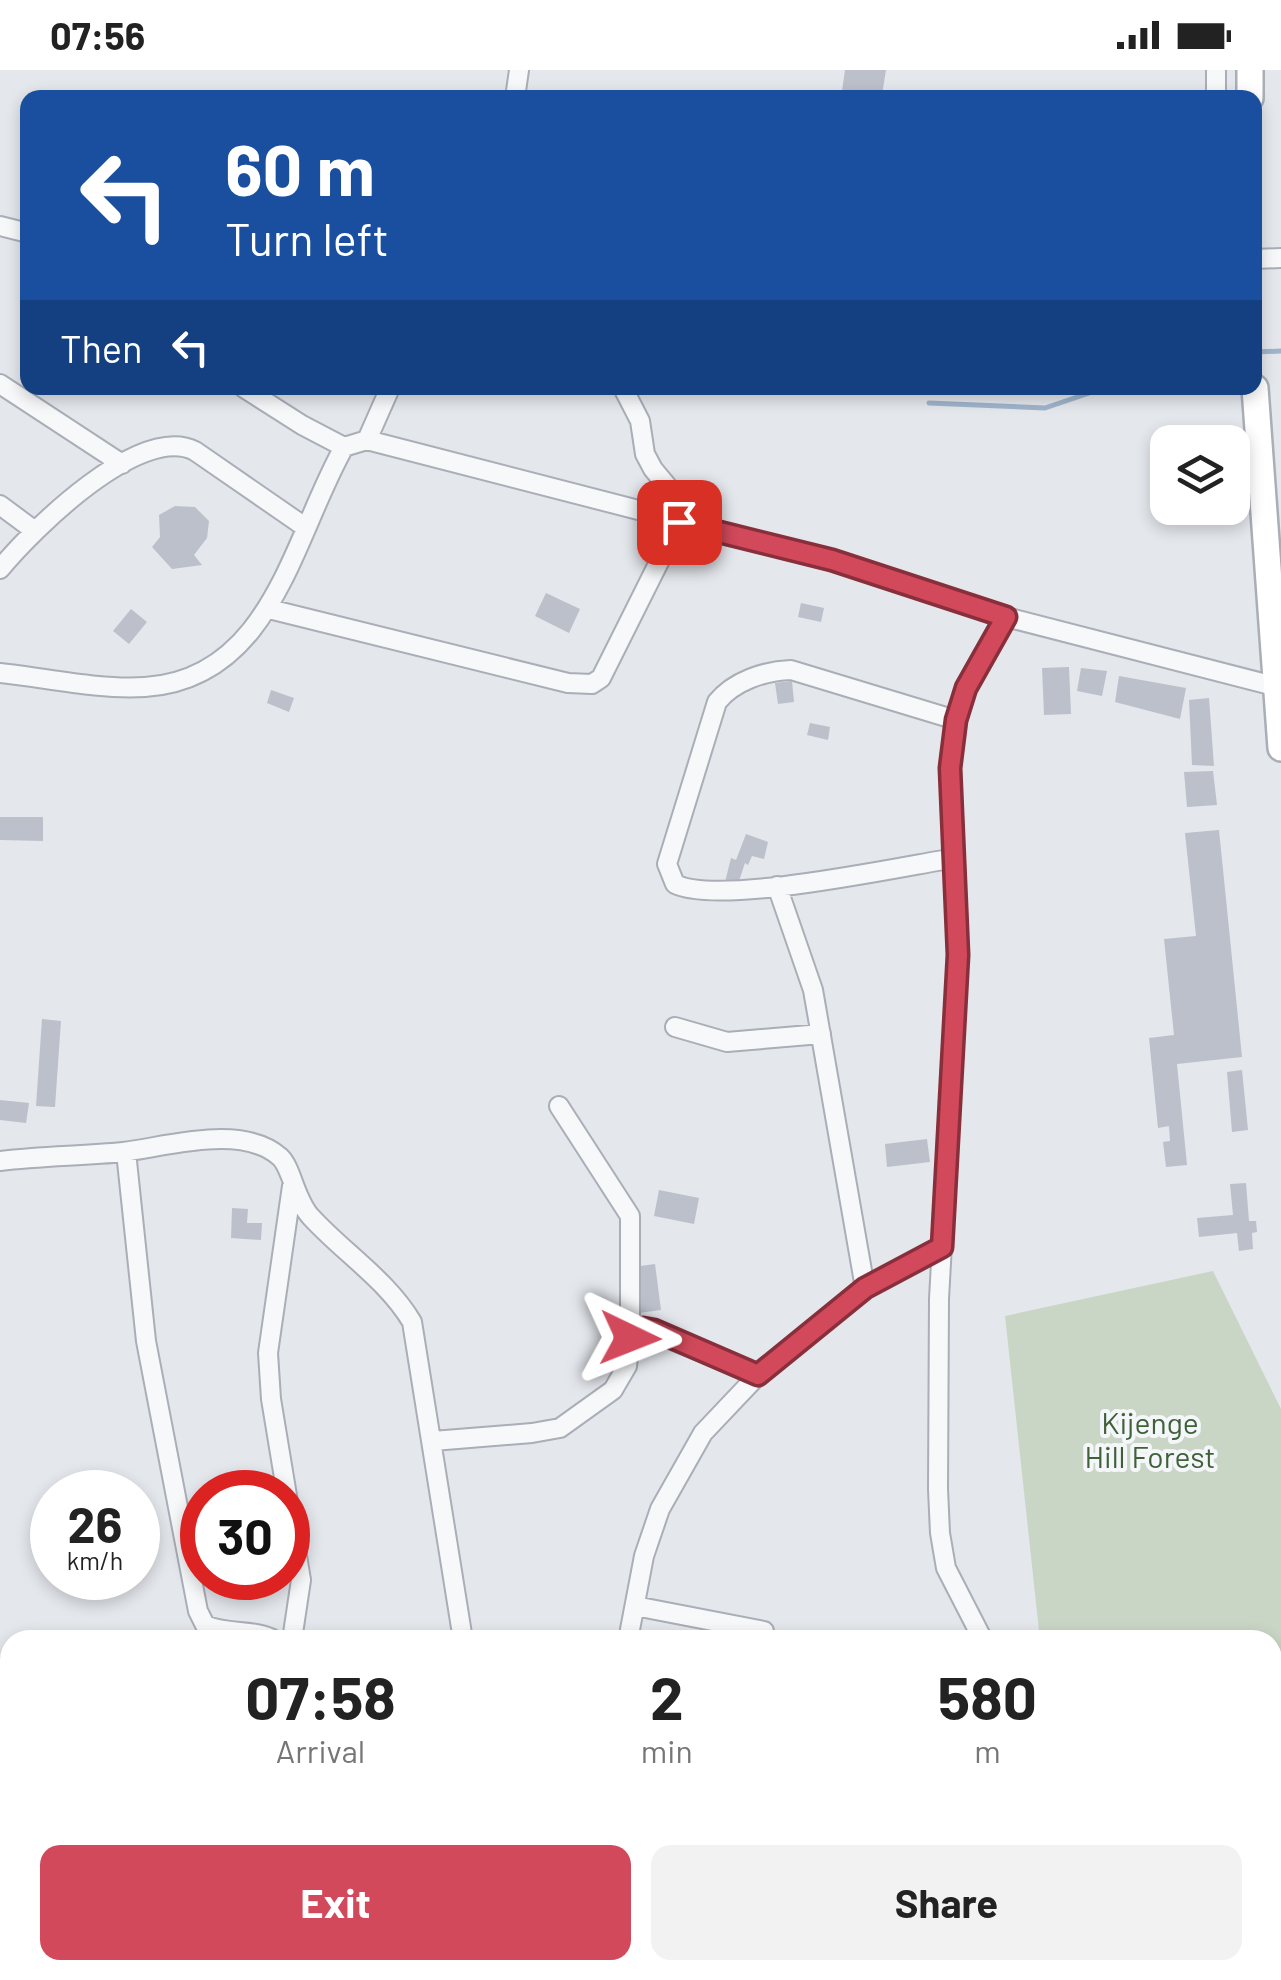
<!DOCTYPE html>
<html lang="en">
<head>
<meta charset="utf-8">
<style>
	body { margin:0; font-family:Barlow,sans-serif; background:#f2f2f2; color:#222; height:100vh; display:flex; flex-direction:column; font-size:38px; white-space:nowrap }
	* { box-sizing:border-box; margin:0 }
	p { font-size:32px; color:#767676 }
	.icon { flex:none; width:55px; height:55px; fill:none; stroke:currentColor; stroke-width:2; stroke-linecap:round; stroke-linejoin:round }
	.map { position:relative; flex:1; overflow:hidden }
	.side { position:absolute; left:0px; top:1560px; width:1282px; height:350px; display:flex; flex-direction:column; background:#fff; border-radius:30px 30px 0 0; box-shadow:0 5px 15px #0003 }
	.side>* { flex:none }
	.top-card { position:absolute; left:20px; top:20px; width:1242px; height:305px; border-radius:20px; box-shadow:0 5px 15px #0003; background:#1a4fa0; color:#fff; overflow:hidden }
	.fabs { position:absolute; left:1150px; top:355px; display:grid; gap:20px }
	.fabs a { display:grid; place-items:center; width:100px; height:100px; border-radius:20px; background:#fff; box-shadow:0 5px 15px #0003; font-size:50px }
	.speed { position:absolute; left:30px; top:1400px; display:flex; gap:20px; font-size:50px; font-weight:700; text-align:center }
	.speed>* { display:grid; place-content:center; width:130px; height:130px; border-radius:50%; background:#fff; box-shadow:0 5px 15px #0003; line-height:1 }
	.speed small { font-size:25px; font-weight:400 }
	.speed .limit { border:15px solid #d22; background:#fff; color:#111 }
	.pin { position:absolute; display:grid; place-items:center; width:85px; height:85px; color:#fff; margin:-42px; border-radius:20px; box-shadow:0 5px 15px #0006 }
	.me { position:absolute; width:110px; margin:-55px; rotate:92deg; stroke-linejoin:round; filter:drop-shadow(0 0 8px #0008) }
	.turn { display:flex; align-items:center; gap:35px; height:210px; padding:0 40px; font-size:45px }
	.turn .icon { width:130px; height:130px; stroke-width:2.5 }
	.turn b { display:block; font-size:70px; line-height:85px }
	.then { display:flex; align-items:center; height:95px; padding:0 40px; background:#0003; gap:20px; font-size:38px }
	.eta { display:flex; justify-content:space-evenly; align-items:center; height:170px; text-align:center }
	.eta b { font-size:60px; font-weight:700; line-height:70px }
	.button { display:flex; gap:20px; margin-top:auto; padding:20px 40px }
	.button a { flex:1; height:115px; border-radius:20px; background:#d1495b; color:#fff; font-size:40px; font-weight:700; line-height:115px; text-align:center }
	.button a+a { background:#f2f2f2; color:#222 }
	.status { display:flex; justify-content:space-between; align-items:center; height:70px; padding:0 50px; background:#fff; direction:ltr }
	.status svg { height:28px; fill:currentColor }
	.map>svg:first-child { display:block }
</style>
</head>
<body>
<div class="status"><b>07:56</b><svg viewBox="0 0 49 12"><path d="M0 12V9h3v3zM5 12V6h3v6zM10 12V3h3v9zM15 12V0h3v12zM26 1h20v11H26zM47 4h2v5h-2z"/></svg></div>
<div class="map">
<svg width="1281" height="1910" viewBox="0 0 1281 1910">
	<rect width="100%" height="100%" fill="#e4e7ec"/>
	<path fill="#c9d6c5" d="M1213,1201L1281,1339V1910H1014L1017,1900H1272V1570H1040L1005,1246Z"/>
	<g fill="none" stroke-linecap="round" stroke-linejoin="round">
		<path stroke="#9fb4cc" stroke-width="5" d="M1255,282L1281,281
			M929,333L1045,338L1104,318"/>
	</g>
	<path fill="#bbc0ca" d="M845,0H886L882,25L855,21L853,28H841Z
		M175,436L195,437L209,451L207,468L194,485L202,495L172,499L152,477L160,467L159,445Z
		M546,523L580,539L569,563L535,546Z
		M801,533L824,538L821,552L798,547Z
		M131,539L147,552L129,574L113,561Z
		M1069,597L1071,644L1044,645L1042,598Z
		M1081,598L1107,601L1102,626L1077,621Z
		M1119,606L1186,618L1180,649L1115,632Z
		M792,611L794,632L778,634L775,613Z
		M271,620L294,628L289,642L267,633Z
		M1209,628L1214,696L1192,695L1189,630Z
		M810,653L830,657L828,670L807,665Z
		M1213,701L1217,735L1187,737L1184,702Z
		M0,747H43V771L0,770Z
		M1219,760L1242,987L1177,994L1187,1095L1166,1097L1163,1072L1170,1071L1169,1056L1158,1058L1149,968L1174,965L1164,869L1196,866L1185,763Z
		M746,764L768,772L764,789L752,786L748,795L745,793L737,817L725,812L731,788L736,790Z
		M42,949L61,951L55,1037L36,1036Z
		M1242,1000L1248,1060L1232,1062L1227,1002Z
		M0,1030L29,1033L26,1053L0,1050Z
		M927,1069L930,1092L887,1097L885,1074Z
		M1246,1113L1249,1151H1256L1257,1162L1252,1163L1253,1179L1239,1181L1237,1163L1199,1167L1197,1148L1233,1145L1230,1114Z
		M659,1120L699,1128L694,1154L654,1146Z
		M232,1138L248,1139L247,1153H262L261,1170L231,1168Z
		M655,1194L661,1240L639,1243L633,1197Z"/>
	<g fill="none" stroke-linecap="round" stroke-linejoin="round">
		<defs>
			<path id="minor" d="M515,28L519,0
				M1216,28V0
				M0,156L28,163
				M1255,189L1281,188
				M0,314L122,394
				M244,318L302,355L344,377
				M623,318L640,351L645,384L653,399L702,458
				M367,370L390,318
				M0,435L35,461
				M0,499C33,459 140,353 195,381L305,457
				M269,539L568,613L592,614L601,608L679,452
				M0,603C47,608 98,620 145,617C272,609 293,467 344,377L367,370L832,490L1006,547L1278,617
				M955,788C899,797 719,836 675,814L667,794L717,632C734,611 764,601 791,600L956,650
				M777,816L813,920L865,1218
				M675,957L727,972L821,964
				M559,1036L630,1146V1268
				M126,1082L146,1271L198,1541L205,1555C227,1565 256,1559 274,1570
				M0,1091C41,1086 82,1086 123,1082C166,1077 242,1053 280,1087C292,1098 295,1130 311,1147C344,1183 387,1210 412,1252L463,1570
				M292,1116L268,1283L271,1329L301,1510L292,1570
				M433,1371L532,1363L560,1358L613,1320L627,1296L630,1268L643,1258L758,1305
				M635,1536L764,1561
				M628,1570L644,1486L660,1439L703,1363L758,1305L838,1239L865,1218L942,1177
				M983,1570L946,1498L940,1463L938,1419L939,1229L958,885L950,698L956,650L966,618L1006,547
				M0,1813L10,1815
				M180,1900L181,1910
				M402,1900L403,1910
				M593,1900L599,1910
				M980,1910L984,1900"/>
			<path id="secondary" d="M1250,28V0
				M1255,318L1281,678"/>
		</defs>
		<use href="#minor" stroke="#a9aeb7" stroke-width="22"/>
		<use href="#secondary" stroke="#a9aeb7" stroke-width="30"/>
		<use href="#minor" stroke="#f7f8fa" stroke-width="18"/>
		<use href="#secondary" stroke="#fff" stroke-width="25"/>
	</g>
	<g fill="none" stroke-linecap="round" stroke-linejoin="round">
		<defs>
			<path id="route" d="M630,1268L643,1258L654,1260L758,1305L865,1218L942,1177L958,885L950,698L956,650L966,618L1006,547L832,490L679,452"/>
		</defs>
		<use href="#route" stroke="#882f3b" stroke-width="25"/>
		<use href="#route" stroke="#d1495b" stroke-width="18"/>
	</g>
	<g text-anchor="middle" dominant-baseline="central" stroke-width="8" stroke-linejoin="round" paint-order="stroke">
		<g font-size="30" fill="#3f6138" stroke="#f4f6f9">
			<text x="1150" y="1352">Kijenge<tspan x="1150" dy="34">Hill Forest</tspan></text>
		</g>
	</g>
</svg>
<div class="fabs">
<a><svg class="icon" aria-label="layers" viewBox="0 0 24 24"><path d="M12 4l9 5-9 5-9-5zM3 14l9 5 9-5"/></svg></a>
</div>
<div class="speed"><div>26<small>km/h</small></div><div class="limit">30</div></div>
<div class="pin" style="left:679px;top:452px;background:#d93025"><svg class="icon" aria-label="arrive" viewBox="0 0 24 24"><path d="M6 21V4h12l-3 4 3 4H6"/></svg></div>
<svg class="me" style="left:630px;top:1268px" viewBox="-20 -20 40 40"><path d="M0-17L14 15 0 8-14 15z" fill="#d1495b" stroke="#fff" stroke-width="4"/></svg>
<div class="top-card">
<div class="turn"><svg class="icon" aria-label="left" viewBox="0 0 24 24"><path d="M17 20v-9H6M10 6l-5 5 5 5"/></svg><div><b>60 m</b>Turn left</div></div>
<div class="then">Then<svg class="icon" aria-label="left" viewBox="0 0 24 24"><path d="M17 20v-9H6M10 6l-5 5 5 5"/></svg></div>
</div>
<section class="side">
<div class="eta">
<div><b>07:58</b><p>Arrival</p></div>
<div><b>2</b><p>min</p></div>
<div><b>580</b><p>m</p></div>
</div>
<div class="button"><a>Exit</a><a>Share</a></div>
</section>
</div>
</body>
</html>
